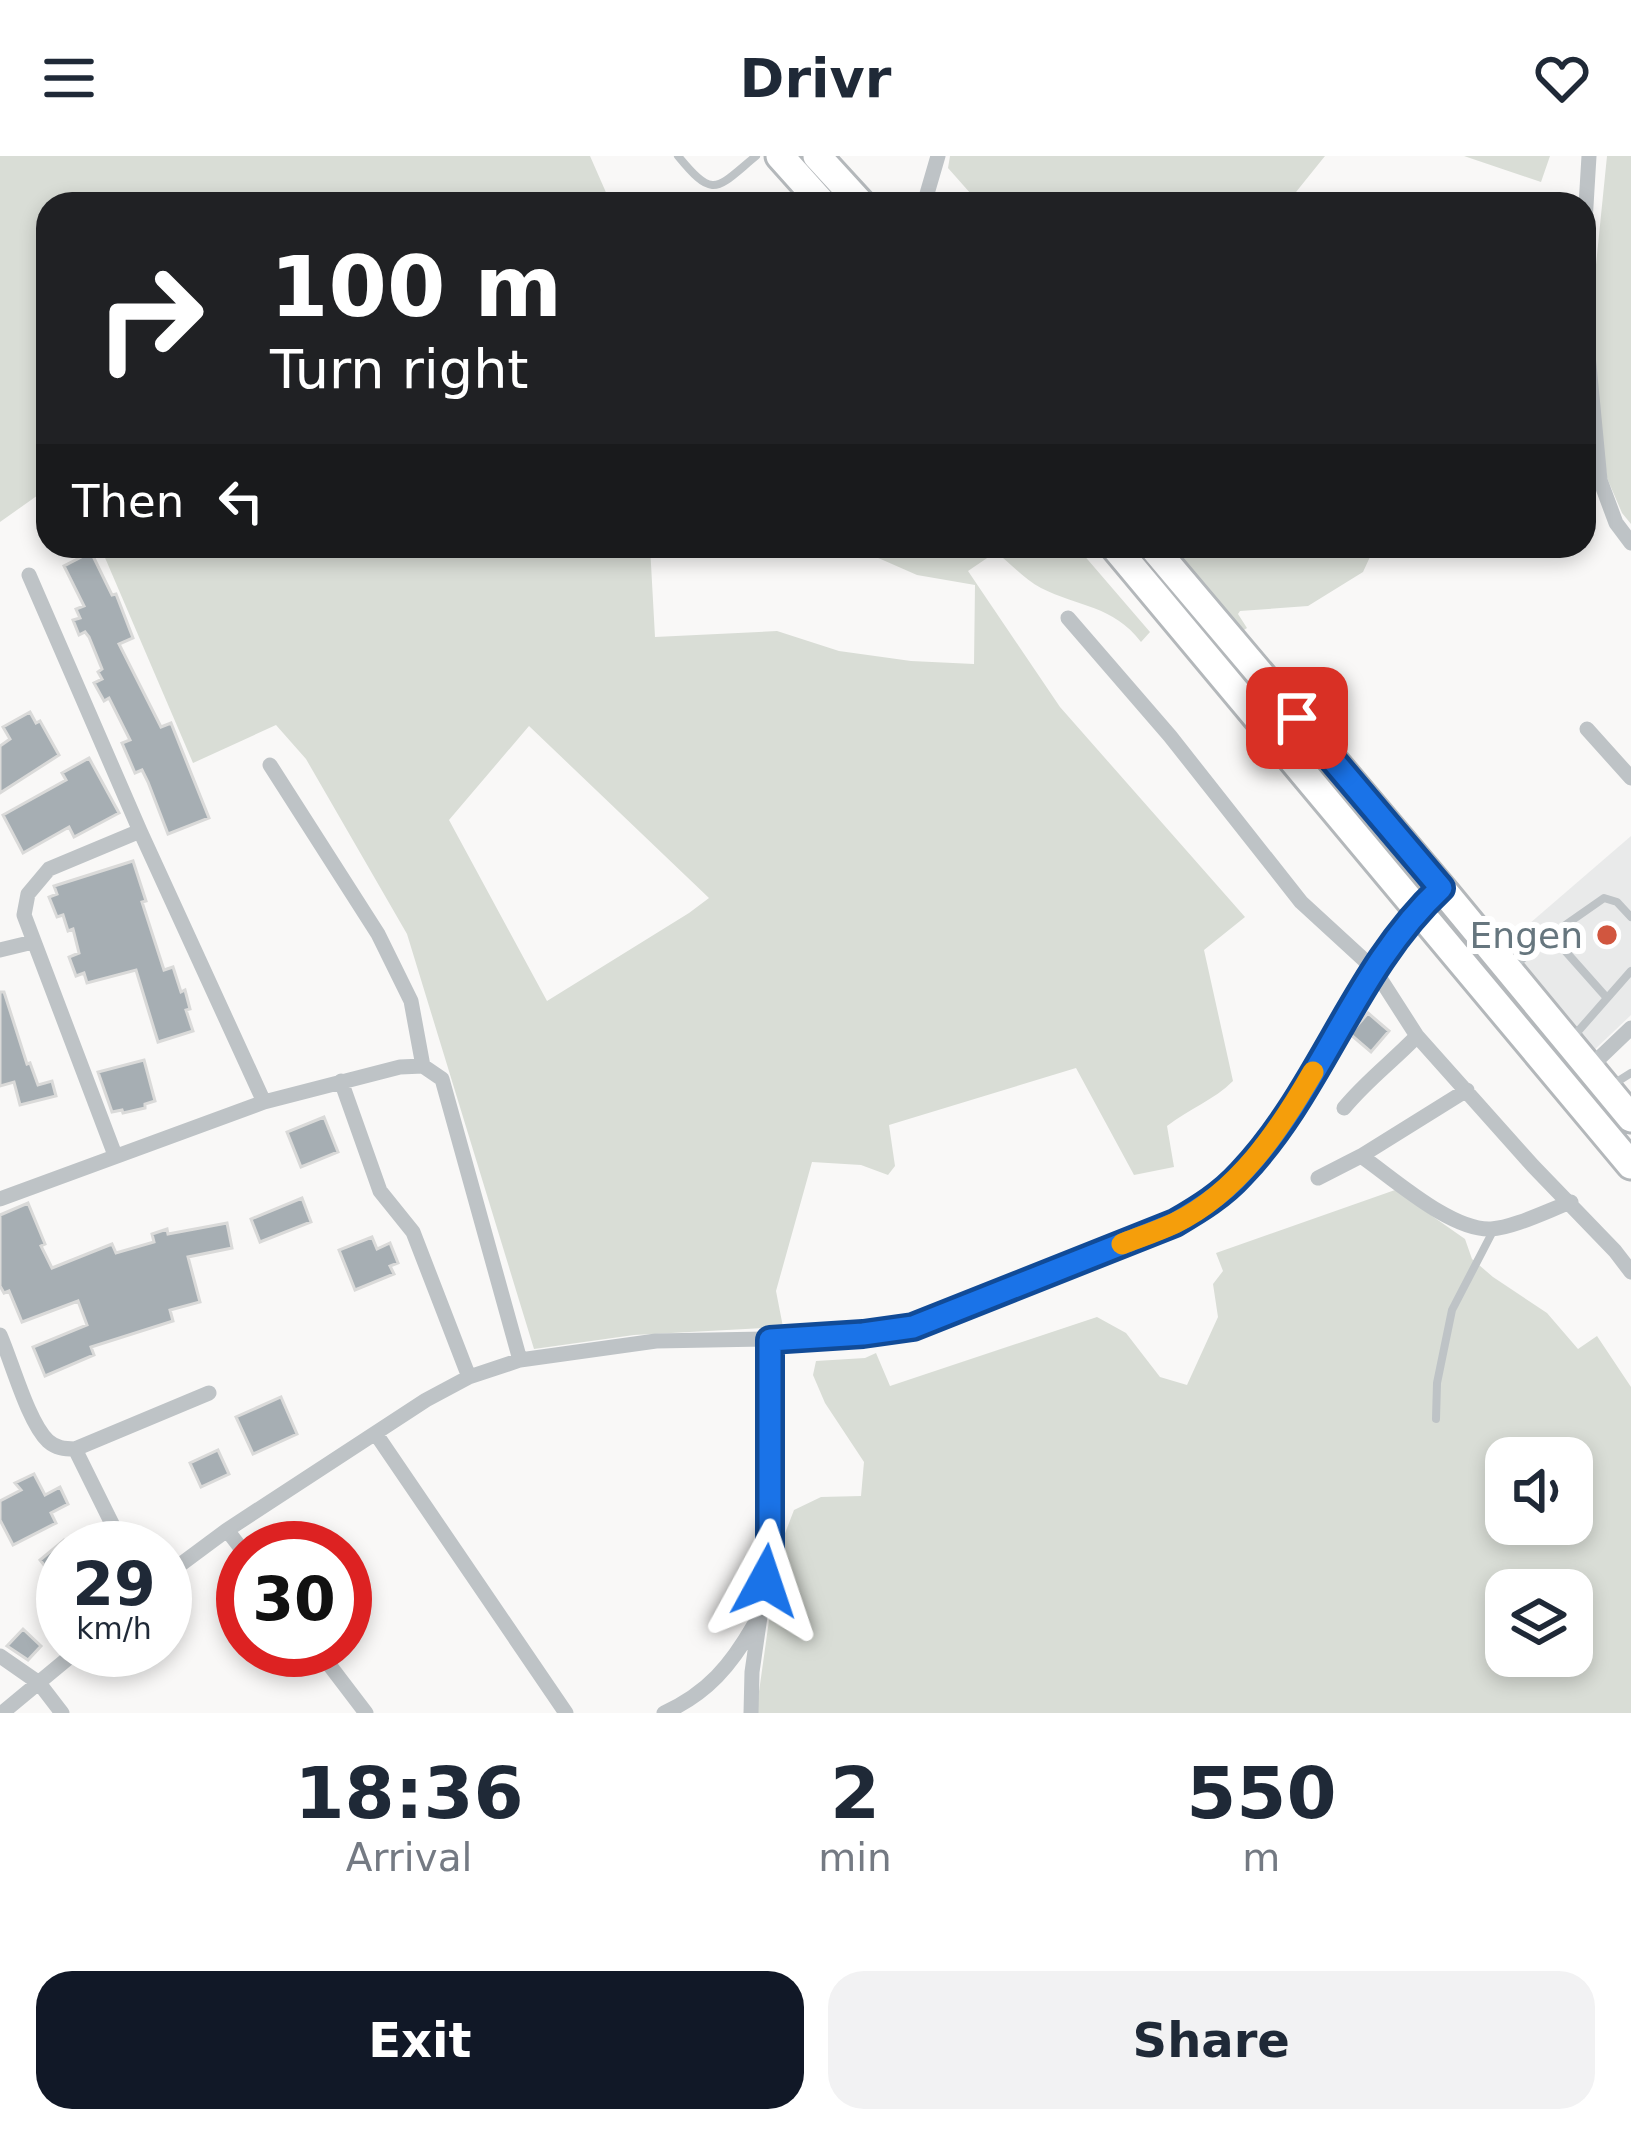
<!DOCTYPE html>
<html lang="en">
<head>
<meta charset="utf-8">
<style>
	body { margin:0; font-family:"DejaVu Sans",sans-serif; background:#f2f2f3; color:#1f2937; height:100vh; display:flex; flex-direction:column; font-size:45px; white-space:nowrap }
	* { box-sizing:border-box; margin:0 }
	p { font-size:39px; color:#747a83 }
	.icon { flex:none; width:66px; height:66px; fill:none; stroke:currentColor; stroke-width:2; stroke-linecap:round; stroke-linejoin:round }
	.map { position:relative; height:1557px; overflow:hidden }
	.details { display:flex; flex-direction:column; background:#fff; flex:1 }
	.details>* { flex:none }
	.banner { position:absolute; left:36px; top:36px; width:1560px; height:366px; border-radius:36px; box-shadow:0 6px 18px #0003; background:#202124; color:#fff; overflow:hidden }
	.controls { position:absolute; left:1485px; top:1281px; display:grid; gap:24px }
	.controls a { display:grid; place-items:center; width:108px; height:108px; border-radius:24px; background:#fff; box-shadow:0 6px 18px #0003; font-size:60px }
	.speed { position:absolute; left:36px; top:1365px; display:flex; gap:24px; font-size:60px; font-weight:700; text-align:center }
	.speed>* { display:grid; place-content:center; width:156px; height:156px; border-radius:50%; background:#fff; box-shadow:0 6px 18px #0003; line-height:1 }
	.speed small { font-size:30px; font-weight:400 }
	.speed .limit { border:18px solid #d22; background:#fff; color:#111 }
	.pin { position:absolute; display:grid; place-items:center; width:102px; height:102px; color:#fff; margin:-51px; border-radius:24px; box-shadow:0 6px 18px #0006 }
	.me { position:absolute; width:132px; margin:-66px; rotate:5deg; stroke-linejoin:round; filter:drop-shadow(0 0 9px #0008) }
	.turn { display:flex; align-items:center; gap:42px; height:252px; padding:0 36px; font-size:54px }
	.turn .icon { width:156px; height:156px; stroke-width:2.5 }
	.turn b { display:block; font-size:84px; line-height:102px }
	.then { display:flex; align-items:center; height:114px; padding:0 36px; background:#0003; gap:24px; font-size:45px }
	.eta { display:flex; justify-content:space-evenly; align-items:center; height:204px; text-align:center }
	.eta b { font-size:72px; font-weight:800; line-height:84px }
	.primary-button { display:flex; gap:24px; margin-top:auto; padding:24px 36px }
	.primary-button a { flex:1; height:138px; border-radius:36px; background:#111827; color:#fff; font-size:48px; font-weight:800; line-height:138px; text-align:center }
	.primary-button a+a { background:#f2f2f3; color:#1f2937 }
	header { display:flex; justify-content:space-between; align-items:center; height:156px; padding:0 36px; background:#fff; font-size:54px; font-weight:800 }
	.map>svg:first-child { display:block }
</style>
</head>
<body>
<header><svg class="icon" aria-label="menu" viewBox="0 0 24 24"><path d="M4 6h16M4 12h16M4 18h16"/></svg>Drivr<svg class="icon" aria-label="heart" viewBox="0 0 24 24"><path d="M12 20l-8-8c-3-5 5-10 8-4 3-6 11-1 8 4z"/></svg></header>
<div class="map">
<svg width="1631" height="1557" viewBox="0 0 1631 1557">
	<rect width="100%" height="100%" fill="#f9f8f7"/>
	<path fill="#e9eaea" d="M1631,680V859L1589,899L1500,793Z"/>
	<path fill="#d9ddd6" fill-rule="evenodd" d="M0,0H590L608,41L614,48H48V332L0,366Z
		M950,0H1325L1292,41L1290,48H1150L1134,42L1129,48H1005L971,38L948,12Z
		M1464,0H1550L1541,26Z
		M1607,0H1631V368L1622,357L1607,322L1589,178Z
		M100,390H650L655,481L777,475L839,495L911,505L974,508L975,429L917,419L851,390H1076L1150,476L1141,486C1113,449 1078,451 1041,432C1025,424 1010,407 996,396L968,415L1060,551L1245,761L1204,794L1233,925C1214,944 1189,953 1167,970L1174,1011L1134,1019L1076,912L889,969L895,1010L888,1019L861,1009L812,1006L776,1135L783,1171L634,1179L534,1193L407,778L306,603L276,569L193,607ZM529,570L709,742L689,757L547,845L449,664Z
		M1160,390H1375L1363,416L1308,450L1240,455L1238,458L1247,472L1235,480Z
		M1395,1034L1465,1083L1472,1103L1493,1121L1547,1157L1578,1193L1597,1180L1631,1231V1557H756L779,1393L794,1354L821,1341L861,1340L864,1306L825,1247L813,1219L816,1205L865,1202L876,1197L890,1230L1097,1161L1126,1177L1160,1221L1187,1229L1218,1161L1213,1128L1223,1115L1216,1097ZM1506,1302H1572V1368H1506ZM1506,1434H1572V1500H1506Z"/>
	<path fill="#a6aeb3" stroke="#dadad9" stroke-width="3" d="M91,396L112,439L116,438L133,482L119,488L161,571L171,567L209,662L168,678L148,626L142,614L135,617L122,587L130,584L109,542L104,545L94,527L102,523L98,516L102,513L89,481L85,476L79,479L73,464L80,462L76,453L84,450L64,410Z
		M30,556L36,567L40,565L59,599L0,637V590L10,583L3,571Z
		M89,602L119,657L74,681L69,671L23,697L3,659L66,624L62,617Z
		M133,705L146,745L142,746L164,814L173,811L181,836L185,834L190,853L186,854L193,875L158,886L136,814L87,827L84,817L76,820L69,801L79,797L73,773L68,775L63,759L57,761L49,741L57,738L54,730Z
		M0,836H4L27,908L30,907L38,929L52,925L56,940L20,949L14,926L0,930Z
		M1368,857L1389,875L1371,896L1350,878Z
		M144,904L155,945L145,948V952L123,957L122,954L112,956L98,916Z
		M324,961L338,996L301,1011L287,976Z
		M302,1042L311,1066L260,1086L251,1063Z
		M28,1047L45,1088L41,1090L52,1112L112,1088L116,1097L154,1086L152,1078L167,1073L168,1078L227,1067L232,1092L188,1101L200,1146L170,1154L173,1165L91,1191L94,1199L45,1220L33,1191L87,1169L78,1145L22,1166L9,1135L4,1137L0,1130V1059Z
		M372,1081L377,1093L390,1087L398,1107L390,1110L394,1118L355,1134L339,1094Z
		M281,1241L297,1278L253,1298L236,1261Z
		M218,1294L229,1318L201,1331L190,1307Z
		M34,1318L45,1339L60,1331L68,1348L51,1357L56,1367L13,1389L0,1364V1345L21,1334L15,1327Z
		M63,1385V1433L40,1404Z
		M23,1473L41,1490L28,1504L7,1490Z"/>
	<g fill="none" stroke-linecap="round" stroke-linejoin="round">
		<defs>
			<path id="trunk" d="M780,0L823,48
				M817,0L861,48
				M1114,390L1631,1009
				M1152,390L1441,732L1631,962"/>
		</defs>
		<use href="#trunk" stroke="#b4b8bb" stroke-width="33"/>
		<path stroke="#bec3c6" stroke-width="8" d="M678,0C714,44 716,33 756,0
			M1551,779L1607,842
			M1513,811L1551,779L1604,742L1617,746L1631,761
			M1573,881L1631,815
			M1612,929L1631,917
			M1436,1263L1437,1227L1452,1154L1493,1075"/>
		<path stroke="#bec3c6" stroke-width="15" d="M1589,0L1584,83L1586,178L1600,324L1616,367L1631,387
			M924,48L938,0
			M29,419L140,675L264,946
			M1068,462L1170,580L1301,746L1374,813L1417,880L1533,1010L1615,1095L1631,1116
			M1587,573L1631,622
			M270,609L378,778L411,845L423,910
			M0,794L33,786
			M1589,912L1631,872
			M341,925L380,1035L413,1076L469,1221
			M1344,952C1366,925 1393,905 1417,880
			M115,999L24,759L28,738L49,713L140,675
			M1361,1000C1393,1022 1451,1075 1491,1073C1513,1072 1549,1054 1571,1046
			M1318,1022L1361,1000L1467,934
			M0,1043L264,946L400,911L423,910L442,923L520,1204
			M0,1179C12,1206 28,1266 48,1285C56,1292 64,1293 75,1293L209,1237
			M376,1278L566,1557
			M75,1293L124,1392
			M227,1374L243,1395
			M165,1420L227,1374L426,1244L469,1221L520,1204L656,1185L770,1183L863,1178L913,1171L1175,1067C1199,1053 1222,1039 1241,1018C1322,933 1353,813 1441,732
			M318,1494L366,1557
			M0,1500L39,1527L62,1557
			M2,1557L78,1494
			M664,1557C708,1537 731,1509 754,1469
			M751,1557L752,1516L770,1391V1183"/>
		<use href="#trunk" stroke="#fff" stroke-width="27"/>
	</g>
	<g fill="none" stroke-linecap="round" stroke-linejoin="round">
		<defs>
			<path id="route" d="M765,1425L770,1391V1184L863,1178L913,1171L1175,1067C1199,1053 1222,1039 1241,1018C1322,933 1354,813 1441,732L1297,562"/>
		</defs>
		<use href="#route" stroke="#114b97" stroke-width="30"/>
		<use href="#route" stroke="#1a73e8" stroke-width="21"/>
		<path stroke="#f59e0b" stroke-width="21" d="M1122,1088C1140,1081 1158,1075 1175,1067C1238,1036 1279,975 1313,916"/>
	</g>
	<circle fill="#d1563f" stroke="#fff" stroke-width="4.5" cx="1607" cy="779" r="12"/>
	<g text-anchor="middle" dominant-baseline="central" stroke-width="12" stroke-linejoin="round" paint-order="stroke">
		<g font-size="36" fill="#66767e" stroke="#fff" text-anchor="end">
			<text x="1583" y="779">Engen</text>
		</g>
	</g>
</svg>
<div class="controls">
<a><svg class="icon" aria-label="sound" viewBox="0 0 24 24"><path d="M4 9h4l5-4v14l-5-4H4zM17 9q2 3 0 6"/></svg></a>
<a><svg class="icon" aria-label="layers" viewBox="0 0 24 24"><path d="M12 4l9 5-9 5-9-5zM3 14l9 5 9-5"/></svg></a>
</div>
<div class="speed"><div>29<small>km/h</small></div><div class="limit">30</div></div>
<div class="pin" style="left:1297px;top:562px;background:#d93025"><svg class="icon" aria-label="arrive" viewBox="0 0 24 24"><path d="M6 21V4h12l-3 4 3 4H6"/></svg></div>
<svg class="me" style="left:765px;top:1425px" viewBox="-20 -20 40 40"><path d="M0-17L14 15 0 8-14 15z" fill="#1a73e8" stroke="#fff" stroke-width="4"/></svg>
<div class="banner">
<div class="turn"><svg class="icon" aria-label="right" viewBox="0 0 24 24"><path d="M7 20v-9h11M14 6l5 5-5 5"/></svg><div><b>100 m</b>Turn right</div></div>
<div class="then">Then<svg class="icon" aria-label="left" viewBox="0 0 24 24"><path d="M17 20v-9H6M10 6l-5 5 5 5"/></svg></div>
</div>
</div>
<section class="details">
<div class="eta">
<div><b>18:36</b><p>Arrival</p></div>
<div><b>2</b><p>min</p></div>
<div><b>550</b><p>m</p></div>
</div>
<div class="primary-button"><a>Exit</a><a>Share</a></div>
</section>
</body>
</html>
